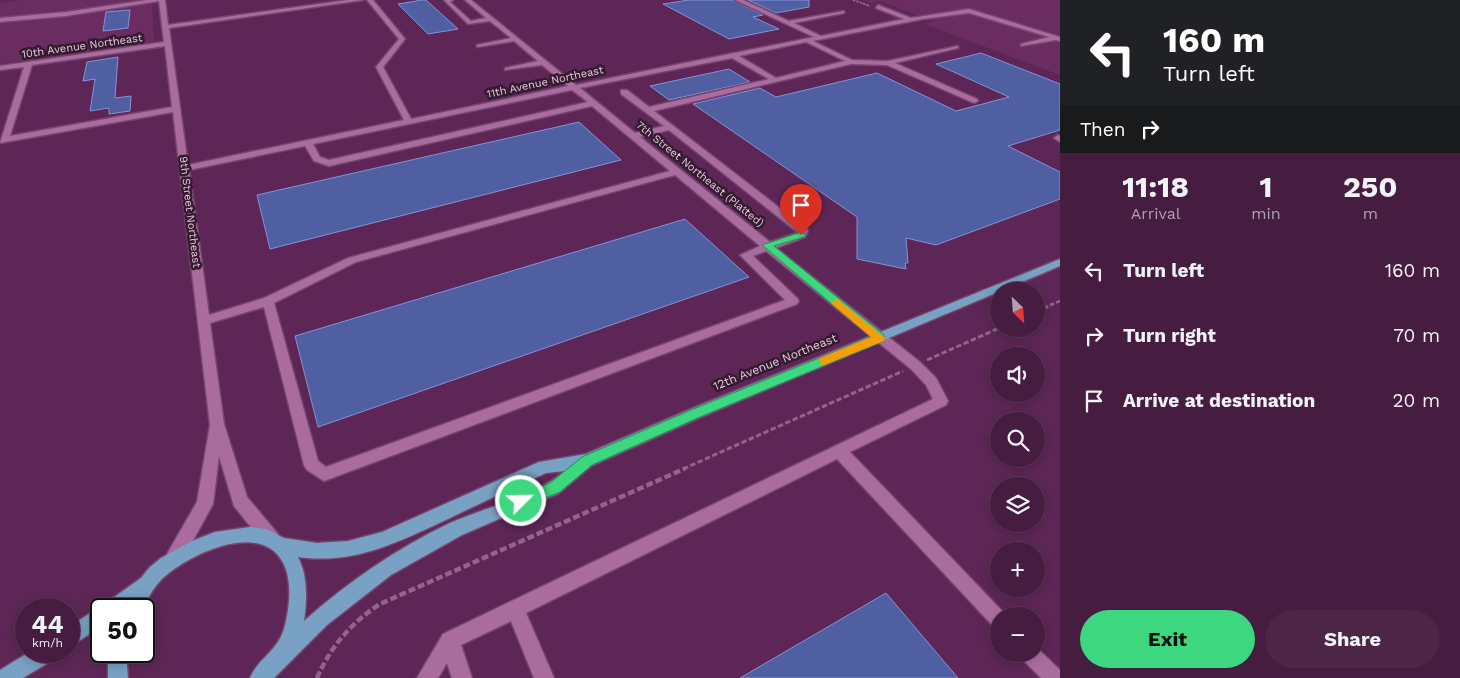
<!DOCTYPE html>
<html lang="en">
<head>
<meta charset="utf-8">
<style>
	body { margin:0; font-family:"Work Sans",sans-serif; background:#4d2547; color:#f1f3f6; height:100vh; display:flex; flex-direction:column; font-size:19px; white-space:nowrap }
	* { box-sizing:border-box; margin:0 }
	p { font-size:16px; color:#b0a1b1 }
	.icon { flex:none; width:28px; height:28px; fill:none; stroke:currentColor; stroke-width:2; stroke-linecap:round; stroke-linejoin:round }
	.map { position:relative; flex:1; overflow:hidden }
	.details { display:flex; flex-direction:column; background:#461c40; width:400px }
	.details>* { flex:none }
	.guide { background:#202124; color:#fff; overflow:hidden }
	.needle { width:32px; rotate:155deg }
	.controls { position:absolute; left:990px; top:282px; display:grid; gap:10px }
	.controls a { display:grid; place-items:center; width:55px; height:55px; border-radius:50%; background:#461c40; box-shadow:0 2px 12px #0003,0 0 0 1px #5e3a59; font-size:25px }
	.speed { position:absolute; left:15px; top:598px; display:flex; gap:10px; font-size:25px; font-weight:700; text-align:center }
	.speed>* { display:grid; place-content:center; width:65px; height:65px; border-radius:50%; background:#461c40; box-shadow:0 2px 12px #0003,0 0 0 1px #5e3a59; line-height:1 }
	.speed small { font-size:12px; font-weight:400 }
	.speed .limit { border:2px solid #111; border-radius:8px; background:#fff; color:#111 }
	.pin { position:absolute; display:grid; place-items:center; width:42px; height:42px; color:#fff; margin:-51px -21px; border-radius:50% 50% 50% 0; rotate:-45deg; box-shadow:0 0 5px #0007 }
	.pin .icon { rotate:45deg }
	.me { position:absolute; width:55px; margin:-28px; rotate:67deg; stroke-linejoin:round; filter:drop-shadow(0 0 4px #0008) }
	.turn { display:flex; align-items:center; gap:18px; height:105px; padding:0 20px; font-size:22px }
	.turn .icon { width:65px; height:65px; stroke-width:2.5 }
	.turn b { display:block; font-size:35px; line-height:42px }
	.then { display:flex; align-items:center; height:48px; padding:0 20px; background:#0003; gap:10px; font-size:19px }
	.eta { display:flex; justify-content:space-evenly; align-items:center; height:85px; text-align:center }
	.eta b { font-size:30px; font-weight:700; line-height:35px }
	.primary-button { display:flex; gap:10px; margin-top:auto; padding:10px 20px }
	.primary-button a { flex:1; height:58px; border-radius:30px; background:#3cd77e; color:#111; font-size:20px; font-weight:700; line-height:58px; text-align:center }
	.primary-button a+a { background:#4d2547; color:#f1f3f6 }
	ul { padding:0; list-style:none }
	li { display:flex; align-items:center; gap:15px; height:65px; padding:0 20px }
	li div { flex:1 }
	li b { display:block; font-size:19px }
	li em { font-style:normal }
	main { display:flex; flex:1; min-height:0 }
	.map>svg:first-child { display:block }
</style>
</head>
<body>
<main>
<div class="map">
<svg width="1060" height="678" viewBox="0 0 1060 678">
	<rect width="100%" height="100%" fill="#5d2656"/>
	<path fill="#6a2c61" d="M22,0H152L154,42L0,64V3Z
		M862,0H1060V75L924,24L933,21L879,1L870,3Z"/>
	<path fill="#505ea2" stroke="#8393d8" d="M422,0H426L458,29L428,34L398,4Z
		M689,0H733L763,15L753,17L779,29L729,39L663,4Z
		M748,0H809V7L776,13Z
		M130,10L128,28L103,31L106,12Z
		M981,53L1060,84V130L1008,146L1060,172V199L936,245L906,238L908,263H905L906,269L857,259V217L693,104L760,88L776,97L877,73L956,111L1009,97L936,64Z
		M118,57L115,98L131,96L130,111L109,114V108L90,111L95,79L83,81L87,62Z
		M729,69L750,82L669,100L650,86Z
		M579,122L621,160L270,249L257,195Z
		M685,219L749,277L318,427L295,336Z
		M886,593L958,678H740Z"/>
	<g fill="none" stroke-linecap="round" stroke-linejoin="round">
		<defs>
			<path id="minor" d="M147,0H165L168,25L348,0H363L169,28L188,165L404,120L376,67L399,39L367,0H373L405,39L383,67L411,119L568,86L542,65L505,70V68L538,61L514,41L477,47V45L511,38L490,21L468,24L444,0H453L450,2L471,21L486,18L465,0H471L576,85L814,37L735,0H743L789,21L844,11V13L794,23L821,36L904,19L876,8L878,5L911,18L969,9L1060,37V41L1056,40L1021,46V44L1049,37L969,13L923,19L813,41L852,60L888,61L958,46V48L895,63L977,99L978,101L974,103L887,65L851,64L654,111L807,229L808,231L805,237L776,248L920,362L936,378L948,401L946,405L850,452L1005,614L1007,616H999V629L993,626L837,459L526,613L554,678H534L511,621L461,645L472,678H452L447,663L438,678H417L443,634L933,399L926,385L911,369L766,251L753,256L797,298L799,301L797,304L324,481L307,470L304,465L264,307L210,323L224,424L247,497L278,534L280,540L278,546L272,548L266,546L234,506L219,456L213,504L179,566L173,568L167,566L165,560L167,554L197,502L210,425L173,112L0,143L24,67L0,70V66L164,42L159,1L66,16L0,22V18L66,12ZM806,42L845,61L776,78L739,56ZM165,46L172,107L10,136L32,65ZM732,58L769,79L649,107L627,90H621V94L664,126L635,133L580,88ZM572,90L588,102L329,160L320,157L313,144ZM592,106L670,171L348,258L264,298L209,315L189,170L305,146L314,161L329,166ZM669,130L797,232V233L770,242L640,137ZM675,175L760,246L740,255L785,300L326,467L318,461L274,303L356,262Z
				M1058,135L1060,136V142L1054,138Z
				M1036,647L1060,670V678H1041L1024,661L1022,654H1036Z"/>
			<path id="major" d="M1060,259V266L701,417L591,466L559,493L462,535L391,575L327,625L274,678H250C260,655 280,652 286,621C290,603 292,577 282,561C259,520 185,556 161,580C153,588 148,599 142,609H101V627L69,647V627L95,610L103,608L106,603L141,578L149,568L161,558L192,541L215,532L250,527L266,529L284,538L317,543L348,541L382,532L539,462L586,454L691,409ZM565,471C533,498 488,506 450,523C397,548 348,582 304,621C307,599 308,577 298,557C355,565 398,542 448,519C480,503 513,488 546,473Z
				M31,651H58L56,658L23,678H0V670Z
				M108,651H126L128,678H108Z"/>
		</defs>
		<use href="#minor" stroke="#76456f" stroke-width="3"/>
		<use href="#major" stroke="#76456f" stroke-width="3"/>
		<path stroke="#92638b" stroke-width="2" stroke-dasharray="2.5 1" stroke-linecap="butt" d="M853,0L870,6"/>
		<path stroke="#92638b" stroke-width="2.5" stroke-dasharray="4.5 2" stroke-linecap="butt" d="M1050,305L1060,301"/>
		<path stroke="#92638b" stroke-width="3" stroke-dasharray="5.5 2.5" stroke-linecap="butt" d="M1036,312L1053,304
			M927,360L999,328
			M683,469L903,371"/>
		<path stroke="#92638b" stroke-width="4.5" stroke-dasharray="7 3" stroke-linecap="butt" d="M317,678C331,646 351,623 380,604L686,468"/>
		<use href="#minor" fill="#aa6c9f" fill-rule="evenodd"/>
		<use href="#major" fill="#79a1c3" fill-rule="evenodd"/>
	</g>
	<path fill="#3cd77e" stroke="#278c52" d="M801,232L806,235L804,237L774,246L884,335V341L700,417L592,465L560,492L521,508L516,506L514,501L516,497L550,483L582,457L691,410L871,337L762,245Z"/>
	<path fill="#f59e0b" d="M837,299L885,338L884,341L824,365L820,364V358L871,337L833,305L831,303Z"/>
	<g text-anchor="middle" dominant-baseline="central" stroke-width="5" stroke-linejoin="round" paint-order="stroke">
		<g font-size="11" fill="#e8c6e1" stroke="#341b30">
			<text transform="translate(82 46) rotate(-8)">10th Avenue Northeast</text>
			<text transform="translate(545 82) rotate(-12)">11th Avenue Northeast</text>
			<text transform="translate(700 174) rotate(39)">7th Street Northeast (Platted)</text>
			<text transform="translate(190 212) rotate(83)">9th Street Northeast</text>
		</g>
		<g font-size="12" fill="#e8c6e1" stroke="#341b30">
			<text transform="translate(775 362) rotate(-22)">12th Avenue Northeast</text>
		</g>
	</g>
</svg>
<div class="controls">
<a><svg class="needle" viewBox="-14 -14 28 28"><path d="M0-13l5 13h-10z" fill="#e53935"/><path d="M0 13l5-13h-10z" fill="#b0a1b1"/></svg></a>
<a><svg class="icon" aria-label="sound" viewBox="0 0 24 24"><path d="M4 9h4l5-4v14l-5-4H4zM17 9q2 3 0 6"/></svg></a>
<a><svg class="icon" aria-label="search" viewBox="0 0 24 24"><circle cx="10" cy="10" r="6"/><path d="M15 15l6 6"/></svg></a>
<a><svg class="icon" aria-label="layers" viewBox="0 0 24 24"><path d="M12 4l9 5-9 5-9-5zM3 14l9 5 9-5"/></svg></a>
<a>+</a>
<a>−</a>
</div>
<div class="speed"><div>44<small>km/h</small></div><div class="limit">50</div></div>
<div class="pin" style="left:801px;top:235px;background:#d93025"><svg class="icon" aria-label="arrive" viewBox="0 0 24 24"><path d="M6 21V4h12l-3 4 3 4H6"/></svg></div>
<svg class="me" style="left:521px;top:501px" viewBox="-20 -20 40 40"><circle r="17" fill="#3cd77e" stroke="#fff" stroke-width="3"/><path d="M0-11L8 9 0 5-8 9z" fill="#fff"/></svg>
</div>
<section class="details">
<div class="guide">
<div class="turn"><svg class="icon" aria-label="left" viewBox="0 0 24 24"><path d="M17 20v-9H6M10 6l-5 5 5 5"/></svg><div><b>160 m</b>Turn left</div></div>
<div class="then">Then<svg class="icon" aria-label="right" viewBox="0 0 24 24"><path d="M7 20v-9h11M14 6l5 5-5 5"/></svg></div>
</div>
<div class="eta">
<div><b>11:18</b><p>Arrival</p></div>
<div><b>1</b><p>min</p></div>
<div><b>250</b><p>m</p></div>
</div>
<ul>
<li><svg class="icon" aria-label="left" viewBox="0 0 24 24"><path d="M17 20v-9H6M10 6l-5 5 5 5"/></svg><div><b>Turn left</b></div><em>160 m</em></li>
<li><svg class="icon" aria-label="right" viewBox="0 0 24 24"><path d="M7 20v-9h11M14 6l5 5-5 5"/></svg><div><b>Turn right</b></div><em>70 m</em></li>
<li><svg class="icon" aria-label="arrive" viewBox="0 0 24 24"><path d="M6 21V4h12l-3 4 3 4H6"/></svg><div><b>Arrive at destination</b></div><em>20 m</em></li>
</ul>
<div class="primary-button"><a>Exit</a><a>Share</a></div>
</section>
</main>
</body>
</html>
